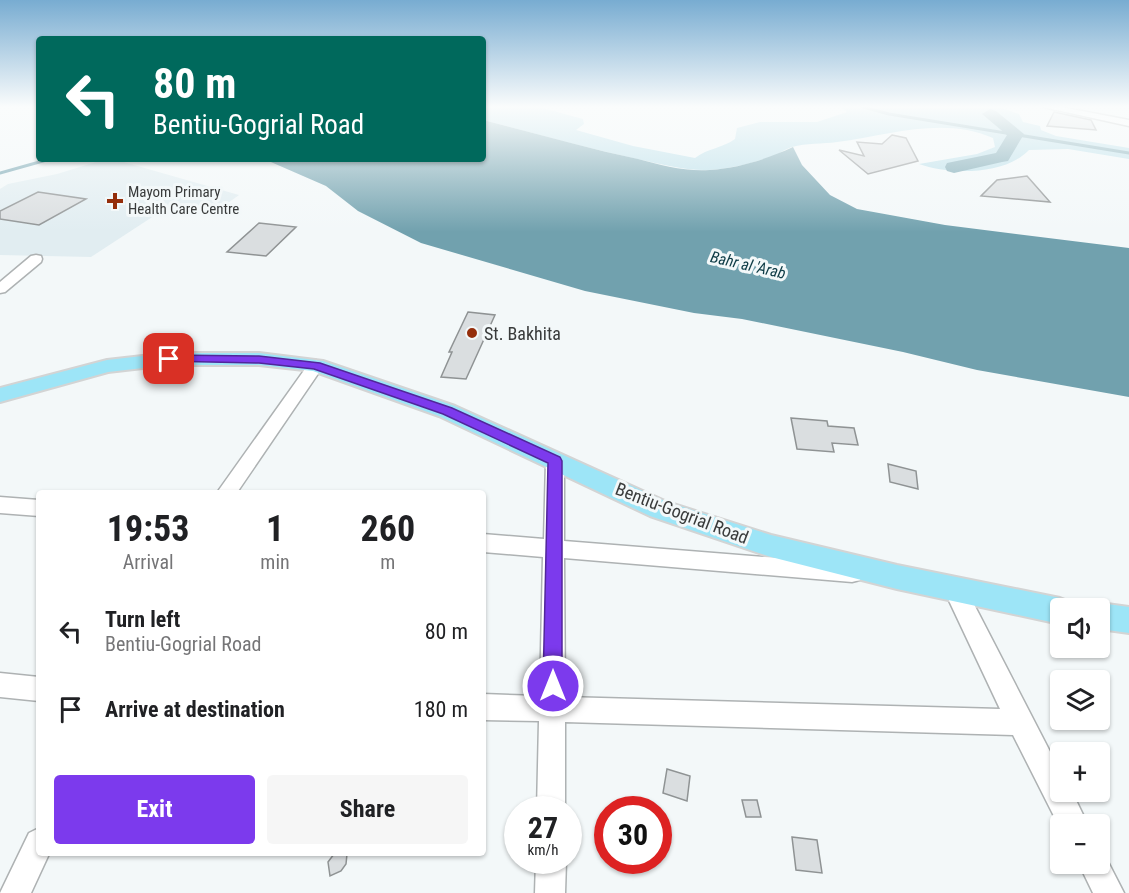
<!DOCTYPE html>
<html lang="en">
<head>
<meta charset="utf-8">
<style>
	body { margin:0; font-family:"Roboto Condensed",sans-serif; background:#f6f6f6; color:#202124; height:100vh; display:flex; flex-direction:column; font-size:22px; white-space:nowrap }
	* { box-sizing:border-box; margin:0 }
	p { font-size:20px; color:#757577 }
	.icon { flex:none; width:33px; height:33px; fill:none; stroke:currentColor; stroke-width:2; stroke-linecap:round; stroke-linejoin:round }
	.map { position:relative; flex:1; overflow:hidden }
	.side { position:absolute; left:36px; top:490px; width:450px; height:366px; display:flex; flex-direction:column; background:#fff; border-radius:6px; box-shadow:0 2px 4px #0004 }
	.side>* { flex:none }
	.guide { position:absolute; left:36px; top:36px; width:450px; height:126px; border-radius:6px; box-shadow:0 2px 4px #0004; background:#00695c; color:#fff; overflow:hidden }
	.tools { position:absolute; left:1050px; top:598px; display:grid; gap:12px }
	.tools a { display:grid; place-items:center; width:60px; height:60px; border-radius:6px; background:#fff; box-shadow:0 2px 4px #0004; font-size:30px }
	.speed { position:absolute; left:504px; top:796px; display:flex; gap:12px; font-size:30px; font-weight:700; text-align:center }
	.speed>* { display:grid; place-content:center; width:78px; height:78px; border-radius:50%; background:#fff; box-shadow:0 2px 4px #0004; line-height:1 }
	.speed small { font-size:15px; font-weight:400 }
	.speed .limit { border:9px solid #d22; background:#fff; color:#111 }
	.pin { position:absolute; display:grid; place-items:center; width:51px; height:51px; color:#fff; margin:-26px; border-radius:12px; box-shadow:0 3px 9px #0006 }
	.me { position:absolute; width:66px; margin:-33px; rotate:0deg; stroke-linejoin:round; filter:drop-shadow(0 0 4px #0008) }
	.turn { display:flex; align-items:center; gap:21px; height:126px; padding:0 18px; font-size:27px }
	.turn .icon { width:78px; height:78px; stroke-width:2.5 }
	.turn b { display:block; font-size:42px; line-height:51px }
	.eta { display:flex; justify-content:space-evenly; align-items:center; height:102px; text-align:center }
	.eta b { font-size:36px; font-weight:700; line-height:42px }
	.cta { display:flex; gap:12px; margin-top:auto; padding:12px 18px }
	.cta a { flex:1; height:69px; border-radius:6px; background:#7c3aed; color:#fff; font-size:24px; font-weight:700; line-height:69px; text-align:center }
	.cta a+a { background:#f6f6f6; color:#202124 }
	ul { padding:0; list-style:none }
	li { display:flex; align-items:center; gap:18px; height:78px; padding:0 18px }
	li div { flex:1 }
	li b { display:block; font-size:22px }
	li em { font-style:normal }
	.map>svg:first-child { display:block }
</style>
</head>
<body>
<div class="map">
<svg width="1129" height="893" viewBox="0 0 1129 893">
	<rect width="100%" height="100%" fill="#f3f8f9"/>
	<path fill="#e1edf1" d="M106,159H113L239,195L214,213L166,208L91,257L0,255V189L8,184L57,174Z"/>
	<path fill="#b7dee9" d="M483,107H539L583,119L584,124L576,130L633,146L695,158C708,148 723,148 735,139L737,128L760,122H817L847,112L841,107L1002,108L1019,114L1023,122L1040,126L1041,130L1056,136L1129,148V159L1068,149L1029,150C1005,175 950,175 919,164L977,154L995,147L993,138C944,116 889,135 837,142C823,144 806,143 792,147C783,150 776,156 767,158C749,164 728,169 709,170C685,171 661,164 637,159C585,148 534,133 483,120Z"/>
	<path fill="#71a1ae" d="M483,120C535,133 586,148 638,159C661,165 686,172 710,170C739,168 767,159 793,147L802,165L830,195L857,209L945,225L1129,248V397L977,370L903,352L742,319L694,313L585,291L421,243L358,211L326,186L264,159H483Z"/>
	<g fill="none" stroke-linecap="round" stroke-linejoin="round">
		<path stroke="#71a1ae" stroke-width="3" d="M863,107L889,114L1129,153
			M0,173L50,159"/>
		<path fill="#71a1ae" fill-rule="evenodd" d="M990,109L996,111L1024,134L1008,161L1002,162L954,173L947,171L945,167L947,163L996,153L1007,135L982,114Z"/>
	</g>
	<path fill="#dadee0" stroke="#8f9394" stroke-width="1.5" d="M1054,112L1091,120L1096,130L1047,126Z
		M892,135L906,138L918,161L868,174L839,150L864,156L857,142L882,144Z
		M1027,176L1050,202L981,196L997,180Z
		M38,192L86,199L39,225L0,219V211Z
		M259,223L296,227L266,256L227,252Z
		M468,312L495,315L466,379L441,377L452,352H449Z
		M791,418L827,421L828,426L854,428L858,445L832,443L834,452L797,449Z
		M888,464L916,471L918,489L890,482Z
		M667,769L690,776L687,801L663,793Z
		M742,800H757L761,817H746Z
		M792,837L817,840L822,873L796,870Z
		M334,854H347L346,864L341,871L330,876L328,862Z"/>
	<g fill="none" stroke-linecap="round" stroke-linejoin="round">
		<defs>
			<path id="minor" d="M1043,107H1061L1129,120V126Z
				M36,255L41,256L42,259L41,262L5,292L0,293V282L31,256Z
				M316,360L324,365L236,494H216L310,362Z
				M555,454L562,456L564,461V541L852,564L860,566L863,573L860,580L852,582L564,558L565,697L1000,709L944,590L947,583L955,580L963,583L1060,771V792H1072L1088,825H1060V828L1013,735L565,722V810H537L539,721L483,720V694L540,696L543,557L483,552V534L544,539L546,461L548,456Z
				M0,497L39,500V516L0,513Z
				M0,673L39,677V701L0,697Z
				M39,828V854H49L31,893H0L29,833Z
				M1100,851L1104,854L1124,893H1093L1079,864H1100Z
				M536,861H566L565,893H535Z"/>
			<path id="major" d="M169,353H259L323,361L455,406L667,502L771,535L897,565L1060,598L1070,602L1073,609H1060V624L897,589L771,557L650,516L439,416L313,371L259,365H169L108,372L0,402V388L107,360Z
				M1100,603L1129,607V633L1100,629V609H1089Z"/>
		</defs>
		<use href="#minor" stroke="#aeb2b3" stroke-width="3"/>
		<use href="#major" stroke="#d3d4d4" stroke-width="4"/>
		<use href="#minor" fill="#fff" fill-rule="evenodd"/>
		<use href="#major" fill="#9de5f7" fill-rule="evenodd"/>
	</g>
	<linearGradient id="sky" x2="0" y2="1"><stop stop-color="#78acd1"/><stop offset="0.46" stop-color="#fafcfc"/><stop offset="1" stop-color="#fafcfc" stop-opacity="0"/></linearGradient>
	<rect width="1129" height="232" fill="url(#sky)"/>
	<path fill="#7c3aed" stroke="#51269a" stroke-width="1.5" d="M169,355L259,356L320,363L452,408L560,457L562,461V686L559,692L553,695L546,692L543,686L548,463L443,414L314,369L259,363L165,361V356Z"/>
	<g fill="#952e0b" stroke="#f3f8f9" stroke-width="2">
		<path d="M112 192h6v6h6v6h-6v6h-6v-6h-6v-6h6z"/>
		<circle cx="472" cy="333" r="6"/>
	</g>
	<g text-anchor="middle" dominant-baseline="central" stroke-width="6" stroke-linejoin="round" paint-order="stroke">
		<g font-size="15" fill="#393b3b" stroke="#f3f8f9" text-anchor="start">
			<text x="128" y="192">Mayom Primary<tspan x="128" dy="17">Health Care Centre</tspan></text>
		</g>
		<g font-size="16" font-style="italic" fill="#0d3b45" stroke="#f3f8f9">
			<text transform="translate(748 265) rotate(13)">Bahr al 'Arab</text>
		</g>
		<g font-size="18" fill="#393b3b" stroke="#f3f8f9" text-anchor="start">
			<text x="484" y="333">St. Bakhita</text>
		</g>
		<g font-size="18" fill="#393b3b" stroke="#f3f8f9">
			<text transform="translate(682 513) rotate(21)">Bentiu-Gogrial Road</text>
		</g>
	</g>
</svg>
<div class="tools">
<a><svg class="icon" aria-label="sound" viewBox="0 0 24 24"><path d="M4 9h4l5-4v14l-5-4H4zM17 9q2 3 0 6"/></svg></a>
<a><svg class="icon" aria-label="layers" viewBox="0 0 24 24"><path d="M12 4l9 5-9 5-9-5zM3 14l9 5 9-5"/></svg></a>
<a>+</a>
<a>−</a>
</div>
<div class="speed"><div>27<small>km/h</small></div><div class="limit">30</div></div>
<div class="pin" style="left:169px;top:359px;background:#d93025"><svg class="icon" aria-label="arrive" viewBox="0 0 24 24"><path d="M6 21V4h12l-3 4 3 4H6"/></svg></div>
<svg class="me" style="left:553px;top:686px" viewBox="-20 -20 40 40"><circle r="17" fill="#7c3aed" stroke="#fff" stroke-width="3"/><path d="M0-11L8 9 0 5-8 9z" fill="#fff"/></svg>
<div class="guide">
<div class="turn"><svg class="icon" aria-label="left" viewBox="0 0 24 24"><path d="M17 20v-9H6M10 6l-5 5 5 5"/></svg><div><b>80 m</b>Bentiu-Gogrial Road</div></div>
</div>
<section class="side">
<div class="eta">
<div><b>19:53</b><p>Arrival</p></div>
<div><b>1</b><p>min</p></div>
<div><b>260</b><p>m</p></div>
</div>
<ul>
<li><svg class="icon" aria-label="left" viewBox="0 0 24 24"><path d="M17 20v-9H6M10 6l-5 5 5 5"/></svg><div><b>Turn left</b><p>Bentiu-Gogrial Road</p></div><em>80 m</em></li>
<li><svg class="icon" aria-label="arrive" viewBox="0 0 24 24"><path d="M6 21V4h12l-3 4 3 4H6"/></svg><div><b>Arrive at destination</b></div><em>180 m</em></li>
</ul>
<div class="cta"><a>Exit</a><a>Share</a></div>
</section>
</div>
</body>
</html>
